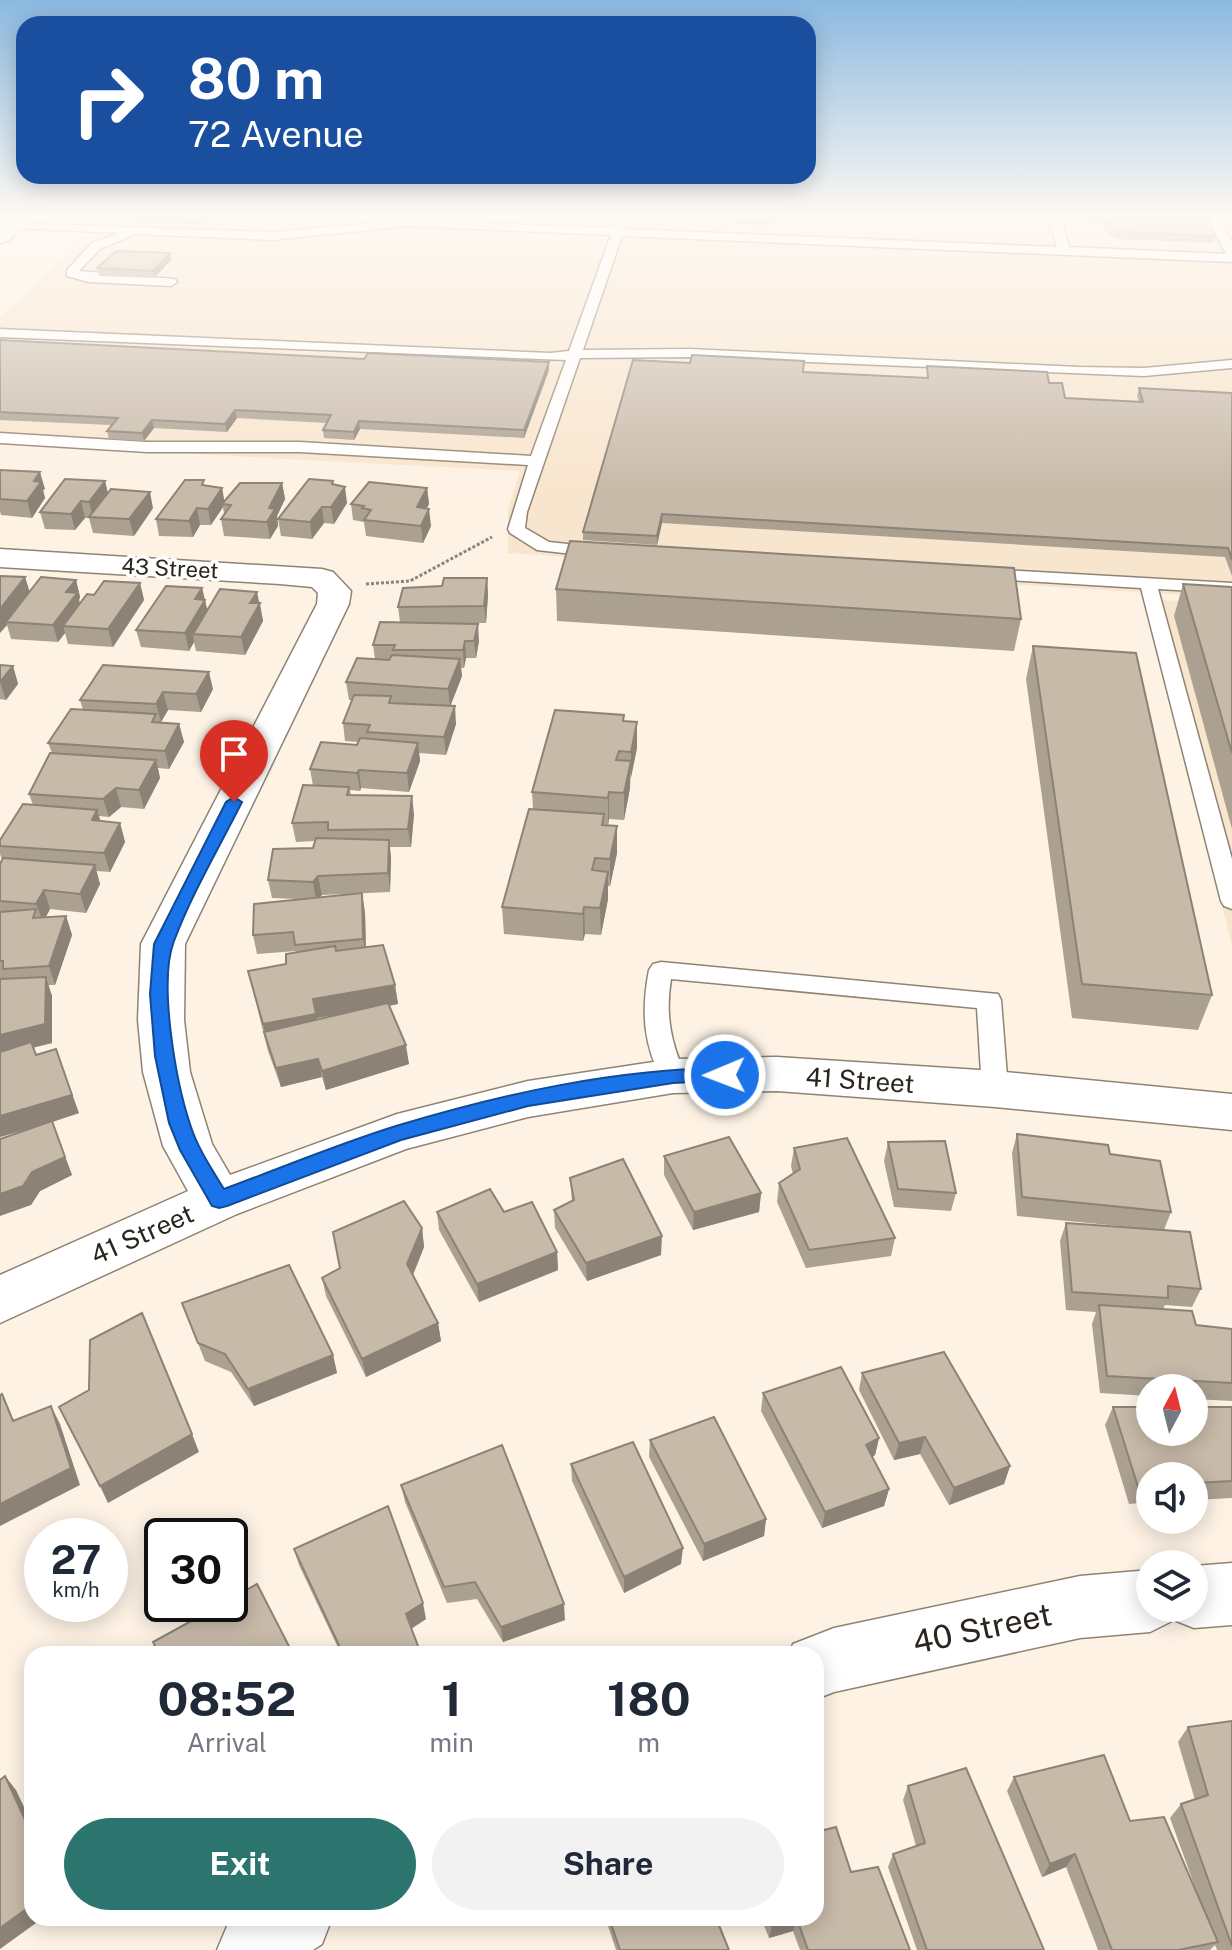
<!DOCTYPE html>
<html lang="en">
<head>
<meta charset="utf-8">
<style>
	body { margin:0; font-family:"Public Sans",sans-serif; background:#f2f2f3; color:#1f2937; height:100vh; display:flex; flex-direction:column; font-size:30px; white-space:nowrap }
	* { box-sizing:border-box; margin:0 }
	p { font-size:26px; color:#747a83 }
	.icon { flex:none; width:44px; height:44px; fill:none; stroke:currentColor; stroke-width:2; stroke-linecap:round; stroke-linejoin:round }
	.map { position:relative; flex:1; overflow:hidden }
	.side { position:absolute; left:24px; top:1646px; width:800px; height:280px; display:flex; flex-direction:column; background:#fff; border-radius:24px; box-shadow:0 4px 20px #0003 }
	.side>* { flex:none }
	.hud { position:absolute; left:16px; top:16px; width:800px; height:168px; border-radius:24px; box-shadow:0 4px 20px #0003; background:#1a4fa0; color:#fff; overflow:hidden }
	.needle { width:52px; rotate:7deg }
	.controls { position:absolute; left:1136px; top:1374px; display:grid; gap:16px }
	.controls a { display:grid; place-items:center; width:72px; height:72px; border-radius:50%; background:#fff; box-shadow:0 4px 20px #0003; font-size:40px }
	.speed { position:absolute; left:24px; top:1518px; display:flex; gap:16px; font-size:40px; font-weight:700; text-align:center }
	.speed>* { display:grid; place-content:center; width:104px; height:104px; border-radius:50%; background:#fff; box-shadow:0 4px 20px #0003; line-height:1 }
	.speed small { font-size:20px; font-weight:400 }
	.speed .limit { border:4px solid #111; border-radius:12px; background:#fff; color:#111 }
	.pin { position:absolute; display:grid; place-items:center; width:68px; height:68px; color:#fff; margin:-82px -34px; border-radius:50% 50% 50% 0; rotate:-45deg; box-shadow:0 0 8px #0007 }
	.pin .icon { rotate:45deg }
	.me { position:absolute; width:88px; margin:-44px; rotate:269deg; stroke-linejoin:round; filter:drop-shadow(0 0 6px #0008) }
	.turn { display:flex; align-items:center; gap:28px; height:168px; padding:0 40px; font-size:36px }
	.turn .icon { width:104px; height:104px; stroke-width:2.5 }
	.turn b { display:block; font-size:56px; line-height:68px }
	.eta { display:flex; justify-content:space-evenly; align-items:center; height:136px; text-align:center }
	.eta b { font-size:48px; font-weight:700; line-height:56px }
	.cta { display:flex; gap:16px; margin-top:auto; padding:16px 40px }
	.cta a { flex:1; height:92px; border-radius:48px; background:#2c756f; color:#fff; font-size:32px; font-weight:700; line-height:92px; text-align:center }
	.cta a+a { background:#f2f2f3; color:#1f2937 }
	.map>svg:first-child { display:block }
</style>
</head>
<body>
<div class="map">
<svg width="1232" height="1950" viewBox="0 0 1232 1950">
	<rect width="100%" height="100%" fill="#fdf2e4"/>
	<path fill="#f8e5cd" d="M107,216H1232V598L508,553V510L520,471L0,444V317Z
		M1147,599L1232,604V944L1188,779Z"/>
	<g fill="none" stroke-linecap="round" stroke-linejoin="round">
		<defs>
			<path id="service" d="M618,216L629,217L625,229L1057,247L1048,216H1060L1069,247L1226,254L1210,222L1204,216H1217L1232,242V262L622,236L583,350L690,349L1079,367L1144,368L1232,360V368L1144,376L690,357L580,358L527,512L525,528L549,542L605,548L608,552L599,557L537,550L510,533L508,529L528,465L300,452H147L0,443V433L147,442H300L531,456L566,360L0,337V329L550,353L569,351L611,235L406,226L273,240L135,234L100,249L79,271L175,279L177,282L171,286L88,282L67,276V270L92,243L120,233L13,228L9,227V223L273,232L406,220L613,228Z
				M983,569L1232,583V593L1158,589L1232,859V909L1224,906L1221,901L1141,588L977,578L974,574L977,570Z
				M661,962L998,994L1001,1000L1008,1089L1004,1096L995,1099L986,1096L982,1089L977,1008L671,979C665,1015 671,1044 686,1076L682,1083L673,1086L664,1083C643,1046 641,1011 649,970L653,964Z"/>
			<path id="minor" d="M0,549L322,569L333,572L351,591L349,604L185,944L184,1020L190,1072L212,1144L230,1175L397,1114L528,1081L673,1059L777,1057L995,1071L1232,1094V1130L995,1107L777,1091L673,1093L528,1117L406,1149L237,1214L0,1323V1275L188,1191L163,1146L143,1072L138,1020L141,944L317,604L318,593L312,587L280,584L0,567Z
				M1232,1563V1625L1194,1628L1174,1620L1150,1632L1080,1638L834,1692L816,1699V1654H789L793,1644L834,1628L1080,1576L1150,1570V1608H1194V1566Z
				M236,1918H332L322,1944L313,1950H217L228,1924Z"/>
			<path id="secondary" d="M9,216H32L8,241L0,243V225Z"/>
		</defs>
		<use href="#service" stroke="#908373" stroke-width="3"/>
		<use href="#minor" stroke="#908373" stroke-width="3"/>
		<use href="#secondary" stroke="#908373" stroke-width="3"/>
		<path stroke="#8b8479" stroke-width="3" stroke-dasharray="3 2" stroke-linecap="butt" d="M366,584L410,581L492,537"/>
		<use href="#service" fill="#fff" fill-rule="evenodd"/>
		<use href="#minor" fill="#fff" fill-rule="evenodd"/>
		<use href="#secondary" fill="#fff" fill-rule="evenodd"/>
	</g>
	<path fill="#aca091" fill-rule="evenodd" d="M136,216H212L204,225L137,222Z
		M727,216H795L794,222L773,221L772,225L735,224L736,219H727Z
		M1086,216H1197L1216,236L1214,243L1118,239L1106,233L1102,222H1087Z
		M171,260L154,278L99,276L97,268Z
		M0,340L549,370L524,438L360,429L354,440L324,438L323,430L327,423L237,418L227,432L154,428L144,441L109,439L107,431L111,425L0,420Z
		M927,366L1049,383L1065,398L1139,402L1137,396L1139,388L1232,393V576L1225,557L662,523L657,545L583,540V532L803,372L927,378Z
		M0,470L45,489L43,490L45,498L32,518L1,515L0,511Z
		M105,481L108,494L153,508L134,536L93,533L89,518H85L75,530L45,529L40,512Z
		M282,483L285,499L277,516L278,526L270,539L224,536L221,519L224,514L223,507L211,525H200L193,537L159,536L156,519L205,485L222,488L224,502Z
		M333,485L347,503L334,524L324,523L312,539L281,536L278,519Z
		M427,488L429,504L426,509L431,526L423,543L366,536L364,522L353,520L351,504Z
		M25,577L30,592L76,580L80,597L79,600L80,604L94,595L140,583L144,600L113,647L68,644L65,633L58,642L11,639L7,625L0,633Z
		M487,578L488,595L486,623H462L479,641L476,658H466L464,668H461L462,676L450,706L456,724L446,755L419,753L420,761L409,792L361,788L360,791L350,790L351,795L414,814L411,847H390L391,858L390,892L322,895L319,897L365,912L366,947L395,985L398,1004L389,1006L409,1064L326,1090L322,1077L281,1087L268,1051L248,971L286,964L297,953L296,951L257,954L253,935L298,899L272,898L268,880L313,848L315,841L296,842L292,823L313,786L310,769L357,745L358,742L345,741L343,723L352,700H349L346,682L375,659L373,645L400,622L398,607L442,586ZM349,1012L317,1020V1018Z
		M1183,584L1232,587V829L1174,616Z
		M202,588L207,609L260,603L263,621L245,655L196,651L194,642L189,651L141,647L136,630Z
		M556,589L1021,619L1014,651L557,621Z
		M1033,646L1212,995L1198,1030L1072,1018L1026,679Z
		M0,665L13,666L18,684L6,700L0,699Z
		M103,665L213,689L201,712L168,710L161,722L179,724L184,742L169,769L158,768L160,778L144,809L121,807L109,817L99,816L100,821L120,823L125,842L110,872L96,871L100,884L86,913L50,909L46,917L66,916L72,935L55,985H48L52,996V1043L34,1047L36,1055L79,1113L52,1122L72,1175L40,1191L31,1205L35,1126L0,1137V864L2,860L0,854V840L33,805L29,794L52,753L48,743L83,710L80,700Z
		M624,715V721L637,722V748L630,778V788L624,820L609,819L608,825L604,824L617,853L610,886H608V899L601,935L585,934L583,941L504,934L502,907L533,809L532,792Z
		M1017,1134L1171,1212L1164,1230L1201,1289L1192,1307L1165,1305L1163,1309L1196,1325L1232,1329V1401L1194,1399V1388H1150V1396L1100,1393L1092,1324L1096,1312L1066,1310L1060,1241L1066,1223L1160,1230L1017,1216L1012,1153Z
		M888,1142L956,1193L951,1211L894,1207L884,1161Z
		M794,1148L895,1238L891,1256L806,1268L777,1202L779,1183L793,1174L791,1166Z
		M664,1156L761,1193L759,1212L693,1230L664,1175Z
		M570,1178L661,1255L587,1281L555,1228L554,1210L572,1201Z
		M437,1212H504L557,1252L558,1270L479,1302L439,1230Z
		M422,1228L424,1247L413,1275L438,1323L441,1341L366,1377L326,1296L322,1278Z
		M182,1303L333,1355L337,1373L254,1406L231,1372L205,1361Z
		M862,1373L1010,1466L1004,1484L949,1505L920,1454L894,1460L859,1390Z
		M763,1393L879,1438L875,1455L872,1457L889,1489L884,1506L822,1528L761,1411Z
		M1113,1407H1232V1498L1194,1500V1476H1150V1502L1129,1504L1105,1425Z
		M650,1440L766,1519L764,1536L703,1561L649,1457Z
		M571,1464L681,1564L624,1593L572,1481Z
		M401,1485L565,1620L503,1642L477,1599L447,1603L405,1502Z
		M294,1549L426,1619L411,1629L421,1654H341L299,1565Z
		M1232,1721V1950H1217L1215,1945L1210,1950H1098L1066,1867L1042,1877L1007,1791L1014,1777L1130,1821L1199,1898L1170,1818L1181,1804L1195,1800L1178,1742L1188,1727Z
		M908,1786L1044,1950H917L888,1867L893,1854L916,1846L903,1800Z
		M851,1872L910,1950H800L793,1931L769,1938L761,1918H816Z
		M607,1918H716L729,1950H616L607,1923Z"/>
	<path fill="#8c8276" d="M204,216H212L204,225L203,218Z
		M170,253L171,260L154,278L153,271Z
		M549,362V370L524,438V430Z
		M235,410L237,418L227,432L225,424Z
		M152,420L154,428L144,441L142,433Z
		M359,421L360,429L354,440V432Z
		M40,472L45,489L43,490L45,498L32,518L27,501L34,481Z
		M105,481L109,498L93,518L89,502Z
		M282,483L285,499L277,516L278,526L270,539L267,522L269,508Z
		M345,487L347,503L334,524L331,507Z
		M222,488L225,504H222L223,507L211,525L208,509Z
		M427,488L429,504L419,524L417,507Z
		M150,492L153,508L134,536L129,519Z
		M81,501L85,518L75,530L71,514Z
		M322,507L324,523L312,539L310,522Z
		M197,508L200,525L193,537L189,521Z
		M429,509L431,526L423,543L421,526Z
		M662,514V523L657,545V536Z
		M25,577L30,594L6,622L7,625L0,633V609Z
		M487,578L488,595L486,623L484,606Z
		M76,580L80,597L79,600L82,610L63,626L65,633L58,642L53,625L66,592Z
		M140,583L144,600L113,647L108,629Z
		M202,588L209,617L193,634L194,642L189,651L185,633L195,599Z
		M257,592L263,621L245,655L241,637L250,603Z
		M478,624L479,641L476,658L474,641Z
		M465,641L466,658L464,668L463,650Z
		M460,659L462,676L450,707L448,689Z
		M13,666L18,684L6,700L0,682Z
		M209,672L213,689L201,712L196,694Z
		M163,692L168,710L161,722L156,704Z
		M455,706L456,724L446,755L444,737Z
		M637,722V748L631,778V752Z
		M179,724L184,742L169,769L165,751Z
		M418,743L420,761L409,792L407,773Z
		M156,760L160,778L144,809L139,790Z
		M631,761L630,788L624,820V793Z
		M359,770L361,788L360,791L357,773Z
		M116,788L121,807L109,817L103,799Z
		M609,792V819L608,825V798Z
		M412,796L414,814L411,847L408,829Z
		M97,810L103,829L92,820Z
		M120,823L125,842L110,872L104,853Z
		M617,826V853L610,886V859Z
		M389,840L391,858L390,892L388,873Z
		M95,865L100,884L86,913L80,894Z
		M608,872V899L601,935L600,908Z
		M318,876L322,895L316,900L313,882Z
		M44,890L50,909L43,922L36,904Z
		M362,893L365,912L366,957L363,939Z
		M584,907L585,934L583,941V914Z
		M66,916L72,935L55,985L49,966Z
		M46,977L52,996V1043L0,1056V1035Z
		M395,985L398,1004L317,1018L320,1033L267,1043L263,1024L313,999Z
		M406,1045L409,1064L326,1090L322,1071Z
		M56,1049L79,1113L52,1122L72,1175L40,1191L31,1205L0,1216V1194L32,1172L52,1122L0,1137V1116Z
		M318,1059L322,1077L281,1087L276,1068Z
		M761,1193L759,1212L693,1230L694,1212Z
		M422,1228L424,1247L410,1282L407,1264Z
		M662,1236L661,1255L587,1281L586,1263Z
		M557,1252L558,1270L479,1302L477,1284Z
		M438,1323L441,1341L366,1377L362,1359Z
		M333,1355L337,1373L254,1406L248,1389Z
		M51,1406L60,1424L80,1485L0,1526V1504Z
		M192,1434L199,1452L108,1503L100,1486Z
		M925,1437L920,1454L894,1460L899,1443Z
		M879,1438L875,1455L862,1463L866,1445Z
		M1010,1466L1004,1484L949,1505L954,1488Z
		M889,1489L884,1506L822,1528L825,1512Z
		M766,1519L764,1536L703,1561L704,1544Z
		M683,1548L681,1564L624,1593V1577Z
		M423,1603L426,1619L409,1630L406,1614Z
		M564,1604L565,1620L503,1642L501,1627Z
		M5,1776L16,1790L32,1824V1835Z
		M1075,1854L1066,1867L1042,1877L1050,1864Z
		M32,1905V1918H43L0,1949V1928Z
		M797,1919L793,1931L769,1938L772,1926Z"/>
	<path fill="#c8baa9" stroke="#8c8276" stroke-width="2" d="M172,216H204L203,218Z
		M1104,216L1208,217L1216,236L1119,232L1107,226Z
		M116,251L170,253L153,271L97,268Z
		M0,340L364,359L368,353L549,362L524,430L359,421L354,432L323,430L331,415L235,410L225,424L152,420L142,433L107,431L118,418L0,412Z
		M692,355L804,361L803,372L928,378L927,366L1047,372L1049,383H1062L1065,398L1143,402L1139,388L1232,393V560L1228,548L662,514L657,536L583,532L633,360L690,363Z
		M0,470L40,472L34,481L41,482L27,501L0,499Z
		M65,479L105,481L89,502L81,501L71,514L40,512Z
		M309,479L333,481L332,484L345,487L331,507H322L310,522L278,519Z
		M185,480H204L202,485L222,488L208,509L197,508L189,521L156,519Z
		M369,482L427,488L417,507L429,509L421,526L364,520L371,510L362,508L364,506L351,504Z
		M240,483H282L269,508L275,509L267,522L221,519L231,505L222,504Z
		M111,489L150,492L129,519L89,517Z
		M570,541L1014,568L1021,619L556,589Z
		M0,576L25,577L0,609Z
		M41,577L76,580L66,592L77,593L53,625L6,622Z
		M444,578H487L484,606L398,607L403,588L442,586Z
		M104,581L140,583L108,629L63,626L87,594L94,595Z
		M1183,584L1232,587V753Z
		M166,586L202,588L195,599L205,600L185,633L136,630Z
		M220,589L257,592L250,603H260L241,637L193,634Z
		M380,622L478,624L474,641H465L463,650H393L395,645H373Z
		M1033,646L1136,653L1212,995L1082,984Z
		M392,655L460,659L448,689L346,682L357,658L389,660Z
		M0,665L13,666L0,682Z
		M103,665L209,672L196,694L163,692L156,704L80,700Z
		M354,695L391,696L389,703L455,706L444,737L367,732L370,725L343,723Z
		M71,709L156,714L152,722L179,724L165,751L48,743Z
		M555,710L624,715L623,721L637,722L631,752L619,751L616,760L631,761L624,793L609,792L608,798L532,792Z
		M360,738L418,743L407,773L359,770L357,773L310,769L321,742L357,745Z
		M50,753L156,760L139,790L116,788L103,799L29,794Z
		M303,785L349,787L347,795L412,796L408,829L328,830V822L292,823Z
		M23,804L97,810L92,820L120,823L104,853L0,846V840Z
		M529,809L604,814L602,825L617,826L610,859L595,858L592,870L608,872L600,908L584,907L583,914L502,907Z
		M316,838L389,840L388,873L318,876L313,882L268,880L273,849L313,848Z
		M3,858L95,865L80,894L44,890L36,904L0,901V864Z
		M362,893L363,939L295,945L293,932L253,935L254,904Z
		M36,909L33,918L66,916L49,966L3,969V961H0V912Z
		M383,945L395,985L313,999L316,1014L263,1024L248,971L286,964V954L335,946L336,951Z
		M46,977L45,1024L0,1035V979Z
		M388,1003L406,1045L322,1071L318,1059L276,1068L264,1032Z
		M31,1042L36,1055L56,1049L72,1095L0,1116V1052Z
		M52,1121L65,1157L32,1172L23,1186L0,1194V1139Z
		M1017,1134L1108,1145L1110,1154L1160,1161L1171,1212L1022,1197Z
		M729,1137L761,1193L694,1212L664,1156Z
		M847,1138L895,1238L809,1250L779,1183L800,1169L794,1148Z
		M945,1141L956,1193L898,1189L888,1142Z
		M623,1159L662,1236L586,1263L554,1210L574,1200L570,1178Z
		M490,1189L504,1212L532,1202L557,1252L477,1284L437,1212Z
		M404,1201L422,1228L407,1264L438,1323L362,1359L322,1278L340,1268L333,1232Z
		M1066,1223L1190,1232L1201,1289L1168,1286V1298L1072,1292Z
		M289,1265L333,1355L248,1389L225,1354L198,1343L182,1303Z
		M1099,1305L1192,1311L1196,1325L1232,1329V1383L1107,1376Z
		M142,1313L192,1434L100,1486L59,1407L89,1390L90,1340Z
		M944,1352L1010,1466L954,1488L925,1437L899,1443L862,1373Z
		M841,1367L879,1438L866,1445L889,1489L825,1512L763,1393Z
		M2,1394L13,1421L51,1406L71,1468L0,1504V1395Z
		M1113,1407H1150V1432H1194V1407H1232V1481L1194,1483V1476H1150V1486L1138,1487Z
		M714,1417L766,1519L704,1544L650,1440Z
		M633,1442L683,1548L624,1577L571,1464Z
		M502,1445L564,1604L501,1627L475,1582L444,1587L401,1485Z
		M388,1506L423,1603L406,1614L421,1654H343L294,1549Z
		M257,1584L293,1654H159L153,1642L222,1604H230V1599Z
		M133,1649L136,1654H125Z
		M1232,1721V1946L1181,1804L1208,1795L1188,1727Z
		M1104,1755L1130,1821L1164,1817L1218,1942L1178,1950H1112L1075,1854L1050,1864L1014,1777Z
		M966,1768L1044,1950H927L893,1854L925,1843L908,1786Z
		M5,1776L32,1835V1905L0,1928V1780Z
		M836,1827L851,1872L878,1867L910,1950H808L797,1919L772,1926L769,1918H816V1832Z
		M609,1918H716L729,1950H620Z"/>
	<linearGradient id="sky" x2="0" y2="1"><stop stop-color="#8bb9e0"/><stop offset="0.44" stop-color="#fef9f3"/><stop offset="1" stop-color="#fef9f3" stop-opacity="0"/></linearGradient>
	<rect width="1232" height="489" fill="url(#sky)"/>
	<path fill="#1a73e8" stroke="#114b97" stroke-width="2" d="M234,797L242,802C219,848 192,893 174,941C158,982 176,1082 190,1124C197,1147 211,1168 224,1189C281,1168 338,1144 396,1126C502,1094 614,1069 725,1068L732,1070L735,1075L732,1080L673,1083L528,1106L401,1140L227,1206L219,1208L212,1206L180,1150L169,1123L155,1056L150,994L154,944L226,802Z"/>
	<g text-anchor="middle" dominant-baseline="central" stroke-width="7" stroke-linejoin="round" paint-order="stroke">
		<g font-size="22" fill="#2a251e" stroke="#fff">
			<text transform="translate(170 568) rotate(3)">43 Street</text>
		</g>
		<g font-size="26" fill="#2a251e" stroke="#fff">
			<text transform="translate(860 1080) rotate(4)">41 Street</text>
			<text transform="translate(142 1234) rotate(-24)">41 Street</text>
		</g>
		<g font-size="32" fill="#2a251e" stroke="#fff">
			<text transform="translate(982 1628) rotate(-12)">40 Street</text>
		</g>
	</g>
</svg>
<div class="controls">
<a><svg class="needle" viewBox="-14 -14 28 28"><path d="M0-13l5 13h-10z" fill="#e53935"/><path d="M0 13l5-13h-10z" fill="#747a83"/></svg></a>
<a><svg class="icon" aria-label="sound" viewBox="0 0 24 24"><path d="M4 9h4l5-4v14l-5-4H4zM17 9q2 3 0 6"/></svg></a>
<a><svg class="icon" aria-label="layers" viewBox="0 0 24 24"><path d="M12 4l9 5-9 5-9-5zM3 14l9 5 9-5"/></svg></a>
</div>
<div class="speed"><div>27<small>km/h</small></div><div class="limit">30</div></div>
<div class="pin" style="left:234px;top:802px;background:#d93025"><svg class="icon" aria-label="arrive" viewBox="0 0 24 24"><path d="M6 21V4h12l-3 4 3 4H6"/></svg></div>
<svg class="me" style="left:725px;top:1075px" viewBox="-20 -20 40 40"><circle r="17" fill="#1a73e8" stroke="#fff" stroke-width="3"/><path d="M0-11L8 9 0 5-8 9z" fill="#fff"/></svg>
<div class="hud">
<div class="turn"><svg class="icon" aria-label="right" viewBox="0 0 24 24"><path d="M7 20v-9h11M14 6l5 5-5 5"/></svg><div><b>80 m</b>72 Avenue</div></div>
</div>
<section class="side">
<div class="eta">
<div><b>08:52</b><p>Arrival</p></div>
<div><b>1</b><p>min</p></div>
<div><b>180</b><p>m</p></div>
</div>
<div class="cta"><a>Exit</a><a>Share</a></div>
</section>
</div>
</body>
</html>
